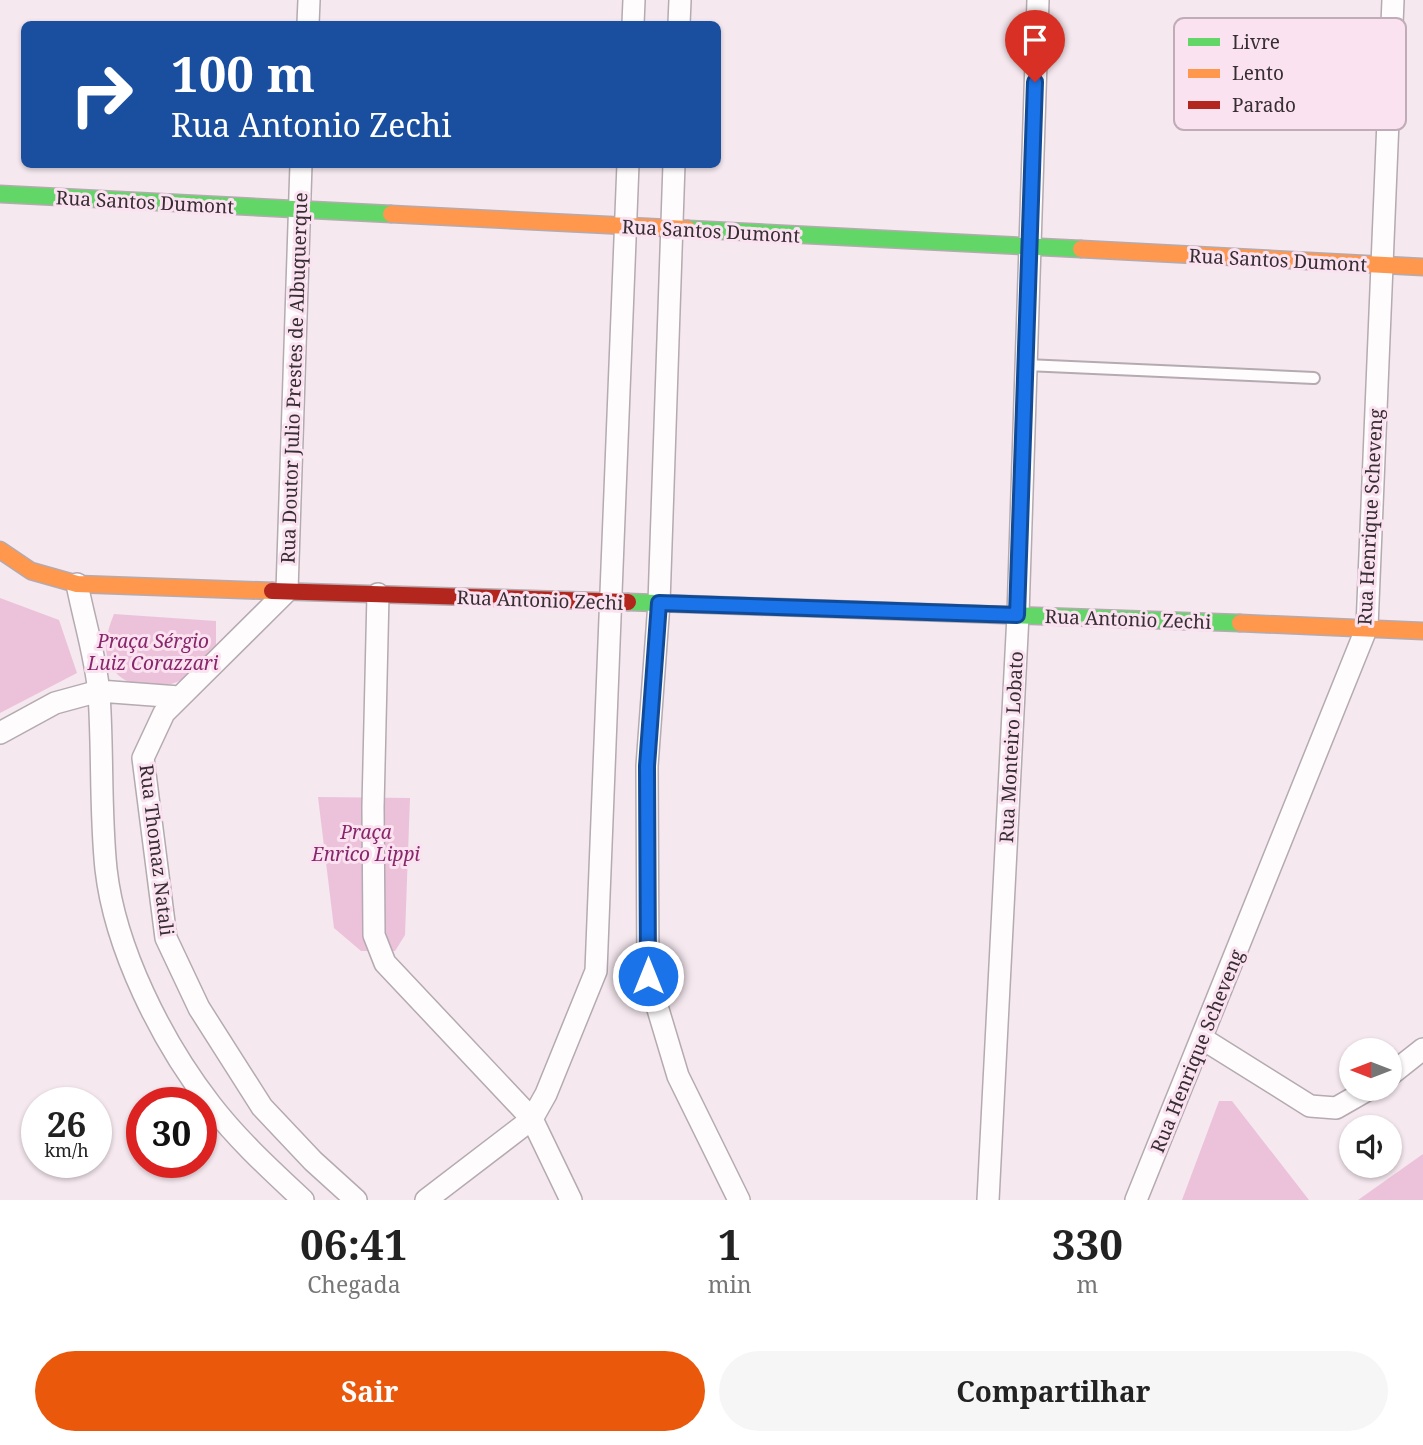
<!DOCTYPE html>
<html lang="pt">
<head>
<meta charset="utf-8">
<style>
	body { margin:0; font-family:"Noto Serif",serif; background:#f6f6f6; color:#222; height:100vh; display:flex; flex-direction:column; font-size:26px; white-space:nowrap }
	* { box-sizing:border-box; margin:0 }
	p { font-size:23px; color:#767676 }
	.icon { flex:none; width:38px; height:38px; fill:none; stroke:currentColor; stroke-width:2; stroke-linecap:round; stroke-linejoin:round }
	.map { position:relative; height:1200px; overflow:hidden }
	.panel { display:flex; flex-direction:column; background:#fff; flex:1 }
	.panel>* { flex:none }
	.banner { position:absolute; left:21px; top:21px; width:700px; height:147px; border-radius:10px; box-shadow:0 2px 5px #0004; background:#1a4fa0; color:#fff; overflow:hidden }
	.needle { width:46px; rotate:270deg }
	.buttons { position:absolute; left:1339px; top:1038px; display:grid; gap:14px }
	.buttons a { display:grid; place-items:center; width:63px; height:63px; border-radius:50%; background:#fff; box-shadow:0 2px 5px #0004; font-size:35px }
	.speed { position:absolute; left:21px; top:1087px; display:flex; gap:14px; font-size:35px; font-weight:700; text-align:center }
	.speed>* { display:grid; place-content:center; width:91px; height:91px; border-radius:50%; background:#fff; box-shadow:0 2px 5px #0004; line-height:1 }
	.speed small { font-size:18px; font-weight:400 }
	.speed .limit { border:10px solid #d22; background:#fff; color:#111 }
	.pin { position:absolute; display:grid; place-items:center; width:60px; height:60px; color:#fff; margin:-72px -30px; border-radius:50% 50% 50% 0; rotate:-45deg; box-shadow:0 0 7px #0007 }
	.pin .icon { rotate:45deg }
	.me { position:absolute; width:77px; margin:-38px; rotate:0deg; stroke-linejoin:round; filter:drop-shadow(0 0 5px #0008) }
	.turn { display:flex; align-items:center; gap:24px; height:147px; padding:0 35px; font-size:32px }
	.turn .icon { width:91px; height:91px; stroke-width:2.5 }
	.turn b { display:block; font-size:49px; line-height:60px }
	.eta { display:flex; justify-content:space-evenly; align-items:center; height:119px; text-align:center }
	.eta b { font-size:42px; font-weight:700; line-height:49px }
	.action { display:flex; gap:14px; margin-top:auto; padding:14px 35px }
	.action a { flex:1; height:80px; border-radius:42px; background:#ea580c; color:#fff; font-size:28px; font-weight:700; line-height:80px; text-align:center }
	.action a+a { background:#f6f6f6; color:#222 }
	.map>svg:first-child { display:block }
</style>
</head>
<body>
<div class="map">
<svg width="1423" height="1200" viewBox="0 0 1423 1200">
	<rect width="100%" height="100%" fill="#f5e8ef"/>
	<path fill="#ecc2db" d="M0,598L59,620L77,673L0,713Z
		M114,614L216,621V648C205,658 193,674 179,681C158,691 124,689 111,666C101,650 108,629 114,614Z
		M318,797L410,798L405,935L395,951H361L334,928Z
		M1219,1101H1232L1309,1200H1182Z
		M1423,1154V1200H1358Z"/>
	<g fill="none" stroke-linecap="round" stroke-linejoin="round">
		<defs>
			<path id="lane" d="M1026,365L1314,378"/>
			<path id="street" d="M308,24L309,0
				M633,24L634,0
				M679,24L680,0
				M301,164L287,591L164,713L143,758L166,938L199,1008L262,1107L313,1161L356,1200
				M674,164L659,603L647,766L648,976L678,1076L739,1200
				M77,584C84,620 96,658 99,694C103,752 100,811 106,869C115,949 162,1042 211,1105C238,1140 271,1170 303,1200
				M378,594L373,807L374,935L385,963L532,1119L571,1200
				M0,733L55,703L99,691L179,697
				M1203,1039L1310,1106L1336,1108L1371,1088
				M1390,1075L1423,1049
				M426,1200L532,1119L546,1094L596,971L628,164
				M988,1200L1018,615L1038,0
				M1136,1200L1367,627L1393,0"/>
			<path id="fast" d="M0,194L391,214
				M688,229L1081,249
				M628,602L1240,623"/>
			<path id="slow" d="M391,214L688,229
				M1081,249L1423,267
				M0,550L31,571L77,584L272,591
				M1240,623L1423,631"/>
			<path id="jam" d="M272,591L628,602"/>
		</defs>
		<use href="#lane" stroke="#b4aab0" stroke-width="14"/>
		<use href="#street" stroke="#b4aab0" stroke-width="24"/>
		<use href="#fast" stroke="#b4aab0" stroke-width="19"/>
		<use href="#slow" stroke="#b4aab0" stroke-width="19"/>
		<use href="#jam" stroke="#b4aab0" stroke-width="19"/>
		<use href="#lane" stroke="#fefcfd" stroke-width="10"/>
		<use href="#street" stroke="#fefcfd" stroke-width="21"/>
		<use href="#fast" stroke="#63d668" stroke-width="16"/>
		<use href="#slow" stroke="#ff974d" stroke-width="16"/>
		<use href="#jam" stroke="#b3261e" stroke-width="16"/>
	</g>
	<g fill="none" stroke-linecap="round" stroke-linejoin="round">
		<defs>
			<path id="route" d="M648,976L647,766L659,603L1017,615L1035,82"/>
		</defs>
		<use href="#route" stroke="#114b97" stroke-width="18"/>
		<use href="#route" stroke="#1a73e8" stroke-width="12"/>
	</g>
	<g text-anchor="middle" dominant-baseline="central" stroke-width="6" stroke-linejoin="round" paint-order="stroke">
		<g font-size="19" fill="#372e33" stroke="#fbe2f0">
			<text transform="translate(145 202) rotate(3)">Rua Santos Dumont</text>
			<text transform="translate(711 231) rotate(3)">Rua Santos Dumont</text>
			<text transform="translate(1278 260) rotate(3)">Rua Santos Dumont</text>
			<text transform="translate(294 378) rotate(-88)">Rua Doutor Julio Prestes de Albuquerque</text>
			<text transform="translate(1370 517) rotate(-87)">Rua Henrique Scheveng</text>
			<text transform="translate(540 600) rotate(2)">Rua Antonio Zechi</text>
			<text transform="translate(1128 619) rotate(2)">Rua Antonio Zechi</text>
			<text transform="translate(1011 747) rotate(-87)">Rua Monteiro Lobato</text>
			<text transform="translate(157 850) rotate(83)">Rua Thomaz Natali</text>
			<text transform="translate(1197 1051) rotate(-68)">Rua Henrique Scheveng</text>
		</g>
		<g font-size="19" font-style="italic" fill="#87266a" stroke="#fbe2f0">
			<text x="153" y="641">Praça Sérgio<tspan x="153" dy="22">Luiz Corazzari</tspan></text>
			<text x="366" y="832">Praça<tspan x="366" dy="22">Enrico Lippi</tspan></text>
		</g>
	</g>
	<rect x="1174" y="18" width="232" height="112" rx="10" fill="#fbe2f0" stroke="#c0acb7" stroke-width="2"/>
	<rect x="1188" y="38" width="32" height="8" fill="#63d668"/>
	<rect x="1188" y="69" width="32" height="9" fill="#ff974d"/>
	<rect x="1188" y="101" width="32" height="8" fill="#b3261e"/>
	<g font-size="19" fill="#372e33">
		<text x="1232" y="49">Livre</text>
		<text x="1232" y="80">Lento</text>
		<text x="1232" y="112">Parado</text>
	</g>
</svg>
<div class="buttons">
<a><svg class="needle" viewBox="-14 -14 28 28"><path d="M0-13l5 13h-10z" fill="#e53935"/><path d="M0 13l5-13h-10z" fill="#767676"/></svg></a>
<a><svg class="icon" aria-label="sound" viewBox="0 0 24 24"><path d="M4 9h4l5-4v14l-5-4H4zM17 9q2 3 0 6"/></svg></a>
</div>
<div class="speed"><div>26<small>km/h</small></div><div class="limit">30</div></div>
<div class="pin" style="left:1035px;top:82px;background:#d93025"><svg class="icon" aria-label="arrive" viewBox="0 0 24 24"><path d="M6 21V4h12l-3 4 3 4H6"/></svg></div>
<svg class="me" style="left:648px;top:976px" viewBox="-20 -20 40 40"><circle r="17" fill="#1a73e8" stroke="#fff" stroke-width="3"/><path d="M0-11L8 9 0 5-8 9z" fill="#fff"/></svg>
<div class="banner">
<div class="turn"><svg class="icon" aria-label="right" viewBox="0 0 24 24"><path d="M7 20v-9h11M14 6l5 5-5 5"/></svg><div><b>100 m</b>Rua Antonio Zechi</div></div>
</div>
</div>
<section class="panel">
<div class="eta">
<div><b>06:41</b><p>Chegada</p></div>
<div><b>1</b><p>min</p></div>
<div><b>330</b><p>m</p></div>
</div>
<div class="action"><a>Sair</a><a>Compartilhar</a></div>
</section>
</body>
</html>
